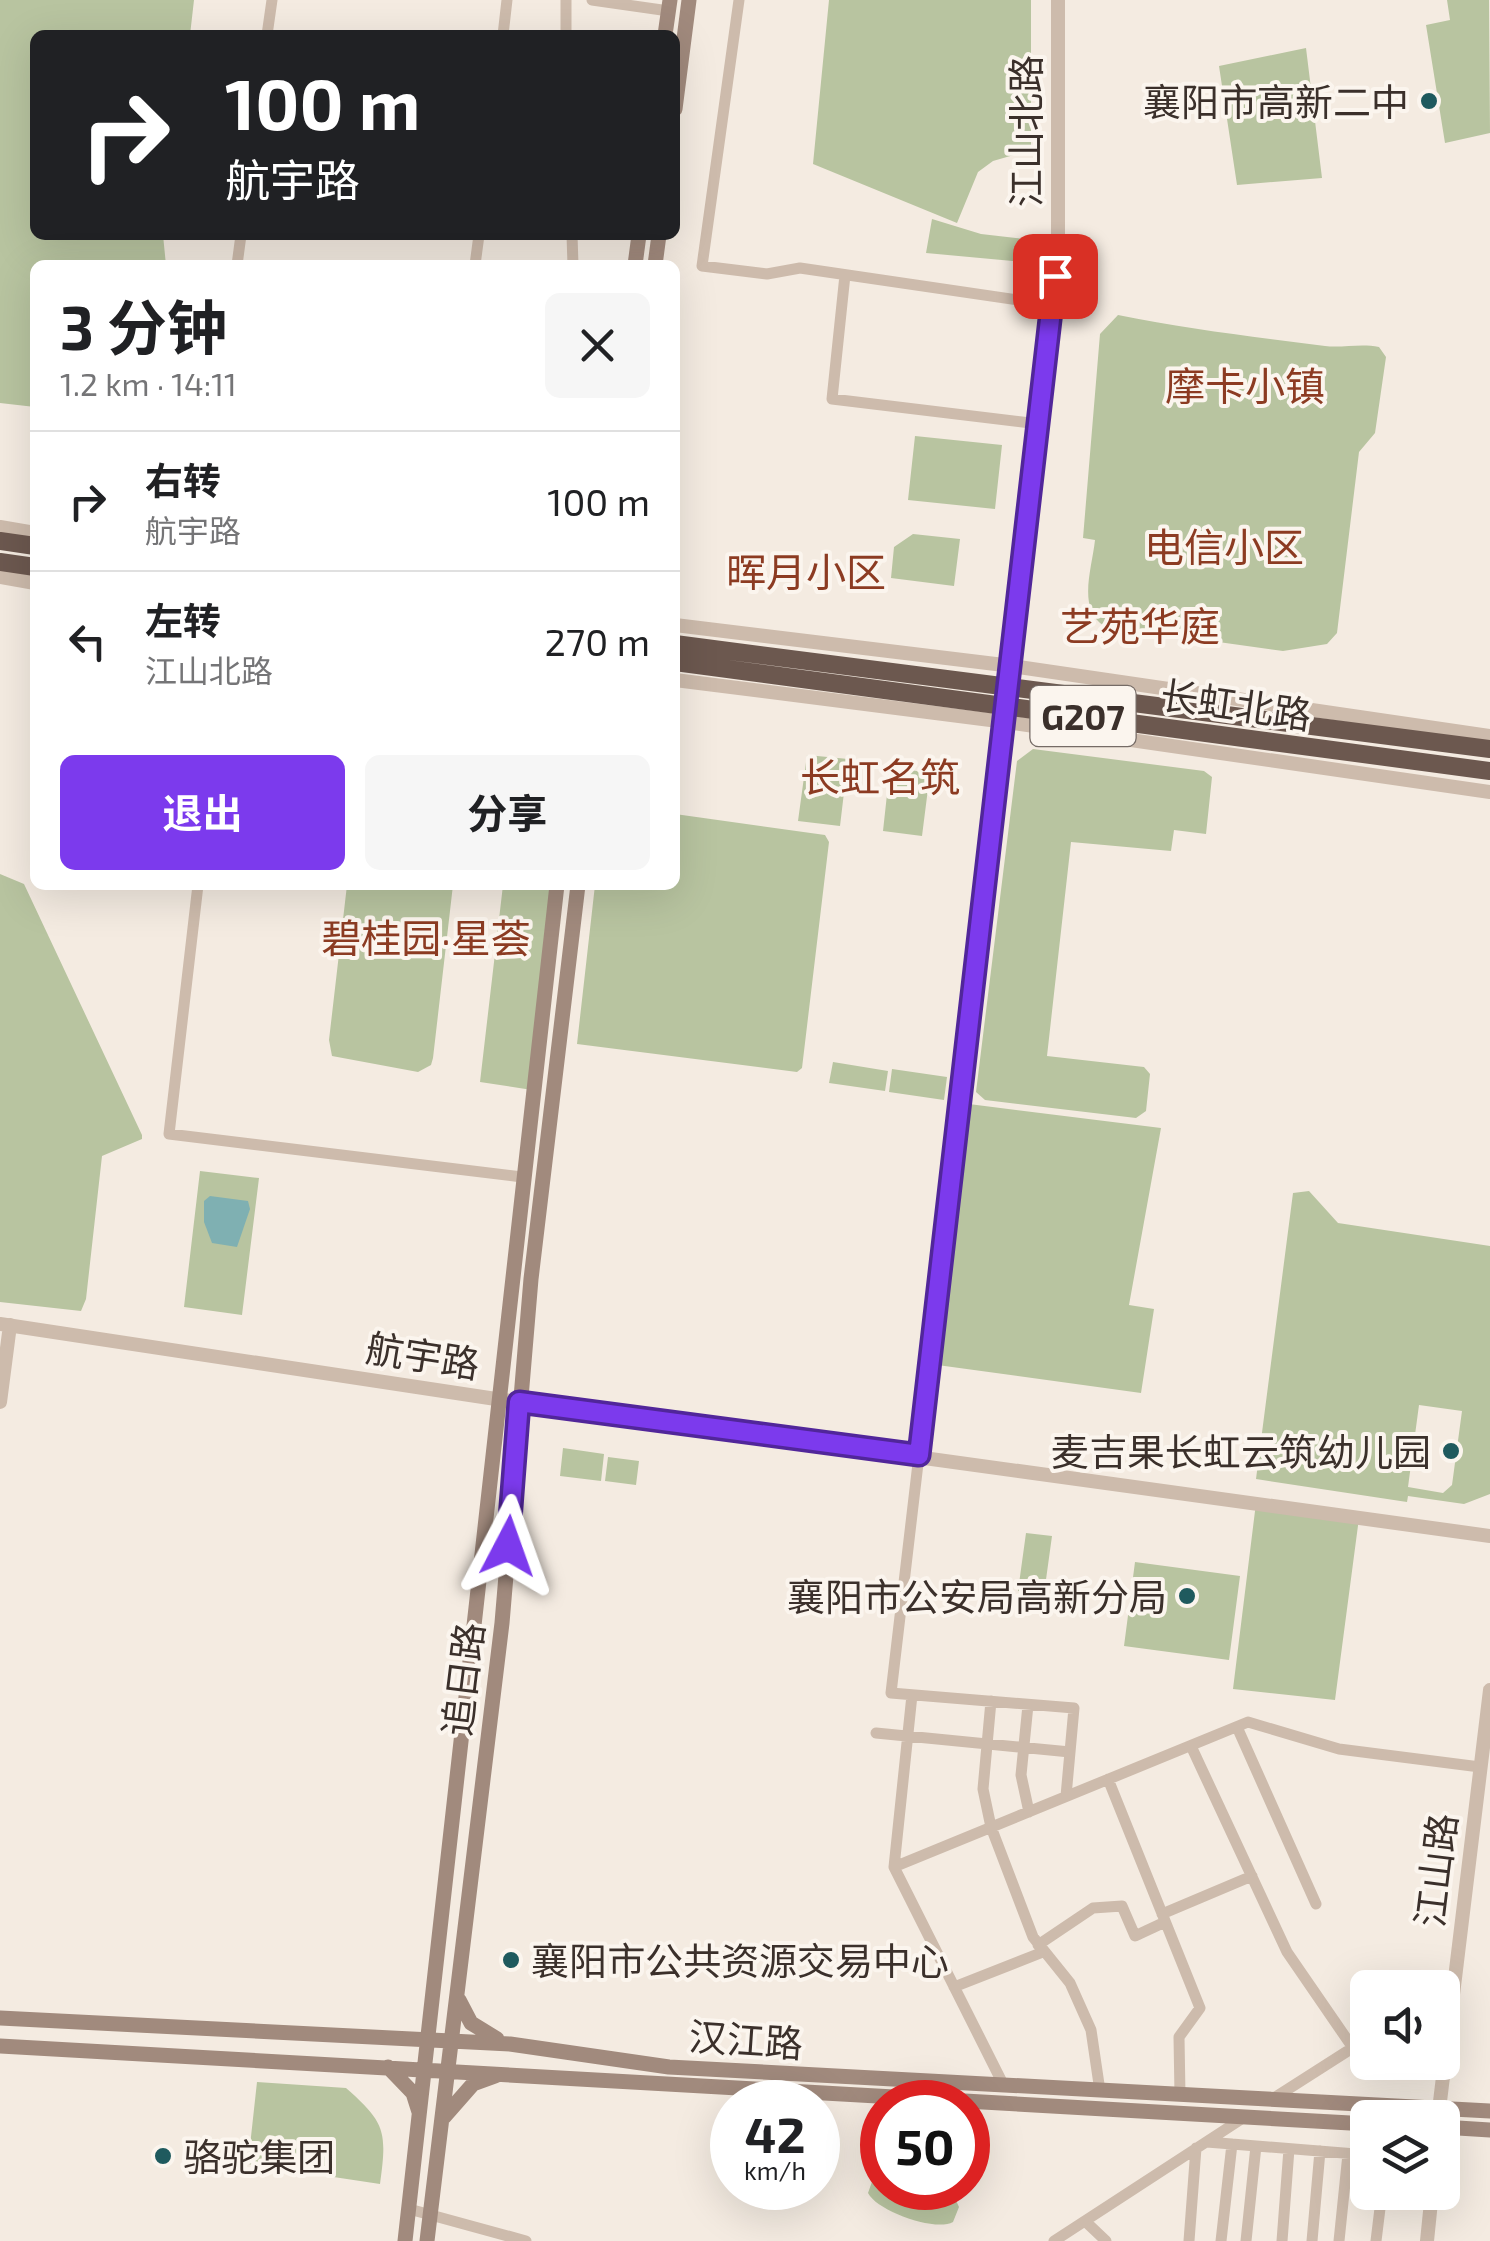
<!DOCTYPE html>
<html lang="zh">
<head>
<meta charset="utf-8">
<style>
	body { margin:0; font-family:"Exo 2","Noto Sans SC",sans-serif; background:#f6f6f6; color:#202124; height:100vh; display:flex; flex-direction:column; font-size:38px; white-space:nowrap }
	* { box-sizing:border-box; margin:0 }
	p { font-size:32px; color:#757577 }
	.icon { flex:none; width:55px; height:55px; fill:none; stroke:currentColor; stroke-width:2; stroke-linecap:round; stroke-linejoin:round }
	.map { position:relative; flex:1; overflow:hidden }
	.sheet { position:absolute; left:30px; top:260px; width:650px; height:630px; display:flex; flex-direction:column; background:#fff; border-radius:15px; box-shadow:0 10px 40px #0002 }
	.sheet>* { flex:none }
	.top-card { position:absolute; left:30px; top:30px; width:650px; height:210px; border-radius:15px; box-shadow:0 10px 40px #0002; background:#202124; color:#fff; overflow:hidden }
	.controls { position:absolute; left:1350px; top:1970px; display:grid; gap:20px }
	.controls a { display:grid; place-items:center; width:110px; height:110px; border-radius:15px; background:#fff; box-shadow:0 10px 40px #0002; font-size:50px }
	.speed { position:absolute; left:710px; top:2080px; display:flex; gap:20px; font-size:50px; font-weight:700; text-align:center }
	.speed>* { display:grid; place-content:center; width:130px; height:130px; border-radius:50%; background:#fff; box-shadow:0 10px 40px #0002; line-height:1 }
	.speed small { font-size:25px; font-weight:400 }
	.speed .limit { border:15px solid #d22; background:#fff; color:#111 }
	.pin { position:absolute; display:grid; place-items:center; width:85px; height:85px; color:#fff; margin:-42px; border-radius:20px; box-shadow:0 5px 15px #0006 }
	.me { position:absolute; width:110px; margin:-55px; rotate:4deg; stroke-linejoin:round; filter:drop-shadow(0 0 8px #0008) }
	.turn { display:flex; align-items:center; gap:35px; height:210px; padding:0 30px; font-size:45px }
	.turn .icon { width:130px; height:130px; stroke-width:2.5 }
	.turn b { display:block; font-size:70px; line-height:85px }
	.round { display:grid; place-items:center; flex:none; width:105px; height:105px; border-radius:15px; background:#f6f6f6 }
	.overview { display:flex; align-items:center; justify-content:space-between; height:170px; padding:0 30px }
	h1 { font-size:60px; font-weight:700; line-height:75px }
	.button { display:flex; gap:20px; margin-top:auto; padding:20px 30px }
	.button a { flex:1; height:115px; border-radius:15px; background:#7c3aed; color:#fff; font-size:40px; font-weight:700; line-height:115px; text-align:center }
	.button a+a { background:#f6f6f6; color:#202124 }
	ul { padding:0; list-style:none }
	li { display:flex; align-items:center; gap:30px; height:140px; padding:0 30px; border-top:2px solid #e0e0e0 }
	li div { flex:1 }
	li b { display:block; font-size:38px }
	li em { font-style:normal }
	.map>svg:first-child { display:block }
</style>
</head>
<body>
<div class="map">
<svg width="1490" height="2241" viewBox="0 0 1490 2241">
	<rect width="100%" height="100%" fill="#f4ebe1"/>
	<path fill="#b8c4a0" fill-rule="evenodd" d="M0,0H194L190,35H35V235H163L166,265H35V407L0,403Z
		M829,0H1031V150L993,161L978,172L957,223L813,164Z
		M1447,0H1489L1490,133L1445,143L1426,25L1450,20Z
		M1306,48L1322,178L1237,185L1219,66Z
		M932,219L981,234L1025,239L1024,262L926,253Z
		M1118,315C1187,329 1255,337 1325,346C1343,348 1361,343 1379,347L1386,357L1375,433L1359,452L1337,633L1327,644L1283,651L1104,626C1077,608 1092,569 1095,540L1083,538L1100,334Z
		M915,436L1002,445L995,509L908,500Z
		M913,534L960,539L954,586L891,578L894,547Z
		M1033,749L1204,771L1212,777L1206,834L1174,830L1171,851L1071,842L1047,1056L1144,1067L1150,1074L1146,1111L1136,1118L985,1100L976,1092L1017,761Z
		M807,755L848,759L840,826L798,821Z
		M890,767L930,773L922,836L883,831Z
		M675,814L825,835L829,842L802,1068L797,1072L577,1044L595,885H675Z
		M0,874L24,884L142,1135V1139L102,1156L86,1299L81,1311L0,1302Z
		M347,885H453L433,1058L431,1065L418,1072L332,1056L329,1040Z
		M503,885H557L532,1090L480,1082Z
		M833,1062L888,1071L885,1091L829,1083Z
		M892,1069L947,1077L944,1100L889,1092Z
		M961,1103L1161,1128L1129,1305L1154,1309L1141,1393L930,1364Z
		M200,1171L259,1178L242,1315L184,1307Z
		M1309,1191L1338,1223L1490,1246V1494L1464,1504L1408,1496L1407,1502L1256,1479L1293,1193ZM1419,1405L1462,1411L1452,1485L1443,1493L1408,1487Z
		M563,1448L604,1454L601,1481L560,1476Z
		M608,1457L639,1461L636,1485L605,1481Z
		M1256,1503L1359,1518L1335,1700L1233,1689Z
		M1026,1533L1052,1536L1044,1594L1018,1591Z
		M1135,1562L1240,1576L1229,1660L1124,1646Z
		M257,2082L346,2088C386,2123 387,2132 380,2184L248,2164Z
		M882,2173V2188H932L954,2196L959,2207L953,2222C935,2232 877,2211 868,2193L874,2176Z"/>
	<path fill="#7fb0b2" d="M210,1196L248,1201L250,1209L237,1247L212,1243L204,1222V1201Z"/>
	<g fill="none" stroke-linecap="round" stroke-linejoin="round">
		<path stroke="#cdbbac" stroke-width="11" d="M566,0V35
			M592,0L669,11
			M739,0L702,266L767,274L800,268L1052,305
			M267,35L272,0
			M503,35L507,0
			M572,235L573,265
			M237,265L241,235
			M475,265L479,235
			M845,275L832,399L1039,424
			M198,885L169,1134L522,1177
			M919,1455L891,1693L1074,1708L1066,1796
			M991,1701L983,1789L991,1827L1033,1937L1070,1983L1091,2030L1100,2091
			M1028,1705L1021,1775L1029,1812
			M1237,1727L1316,1904
			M876,1733L1070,1752
			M1191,1746L1287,1952L1353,2048
			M1108,1779L1200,2008L1179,2037L1180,2095
			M894,1867L912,1695
			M1162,1914L1252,1876
			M1038,1945L1093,1908L1122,1906L1135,1936L1165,1922
			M954,1987L1043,1952
			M1004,2086L894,1867L1248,1722L1339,1749L1480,1767
			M1271,2100L1368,2038
			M1207,2142L1368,2155
			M409,2209L526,2241
			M1086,2222L1106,2241
			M1054,2241L1243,2118
			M1189,2241L1196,2148
			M1221,2241L1232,2144
			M1246,2241L1256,2146
			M1282,2241L1289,2149
			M1312,2241L1320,2151
			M1339,2241L1348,2154
			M1376,2241L1382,2192"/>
		<path stroke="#cdbbac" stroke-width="14" d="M0,527L35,533
			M0,577L35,583
			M675,625L1012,666L1490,736
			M675,680L1006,722L1490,792
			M0,1324L496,1399L1490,1536
			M0,1402L10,1325
			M919,1455L1058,255V0
			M1438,2118L1490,1690
			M1427,2241L1432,2192"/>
		<path stroke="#a18a7d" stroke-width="15" d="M665,35L670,0
			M675,109L689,0
			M635,265L639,235
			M655,265L659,235
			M459,2000L471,2023L497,2039
			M0,2018L510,2044L669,2067L1490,2111
			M0,2046L1368,2124
			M388,2067L413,2093L419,2112
			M444,2117L473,2084L495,2076
			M1442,2127L1490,2130
			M405,2241L557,885
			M427,2241L502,1623L531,1279L578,885"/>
		<path stroke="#6c584f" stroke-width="18" d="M0,541L35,546
			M0,562L35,567
			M675,644L1490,749
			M675,662L1490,771"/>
	</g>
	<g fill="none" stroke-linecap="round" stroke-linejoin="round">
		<defs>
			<path id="route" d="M508,1546L519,1402L919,1455L1055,276"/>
		</defs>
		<use href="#route" stroke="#51269a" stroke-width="25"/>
		<use href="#route" stroke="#7c3aed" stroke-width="18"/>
	</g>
	<g fill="#1f5a5e" stroke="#fbf5ee" stroke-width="4">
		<circle cx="1429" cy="101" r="10"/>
		<circle cx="1451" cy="1451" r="10"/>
		<circle cx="1187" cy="1596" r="10"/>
		<circle cx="511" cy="1960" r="10"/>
		<circle cx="163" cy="2156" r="10"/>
	</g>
	<g text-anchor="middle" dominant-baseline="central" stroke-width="8" stroke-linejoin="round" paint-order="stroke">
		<rect fill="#fbf5ee" stroke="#756b66" stroke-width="2.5" x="1030.5" y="686" width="105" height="60" rx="8"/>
		<g font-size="35" font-weight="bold" fill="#3b302b">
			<text x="1083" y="716">G207</text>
		</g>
		<g font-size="38" fill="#3b302b" stroke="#fbf5ee" text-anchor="end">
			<text x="1409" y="101">襄阳市高新二中</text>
			<text x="1431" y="1451">麦吉果长虹云筑幼儿园</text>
			<text x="1167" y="1596">襄阳市公安局高新分局</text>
			<text x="531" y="1960" text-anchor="start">襄阳市公共资源交易中心</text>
			<text x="183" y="2156" text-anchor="start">骆驼集团</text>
		</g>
		<g font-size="38" fill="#3b302b" stroke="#fbf5ee">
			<text transform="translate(1025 131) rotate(-90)">江山北路</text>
			<text transform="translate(1236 704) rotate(8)">长虹北路</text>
			<text transform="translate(423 1355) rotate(9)">航宇路</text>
			<text transform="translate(462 1679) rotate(-83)">追日路</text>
			<text transform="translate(1435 1870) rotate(-83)">江山路</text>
			<text transform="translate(746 2039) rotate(4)">汉江路</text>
		</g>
		<g font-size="40" fill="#8c3b22" stroke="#fbf5ee">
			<text x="1245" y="385">摩卡小镇</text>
			<text x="1224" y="546">电信小区</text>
			<text x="806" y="571">晖月小区</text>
			<text x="1140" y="625">艺苑华庭</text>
			<text x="880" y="776">长虹名筑</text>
			<text x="426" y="937">碧桂园·星荟</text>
		</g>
	</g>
</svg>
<div class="controls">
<a><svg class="icon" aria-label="sound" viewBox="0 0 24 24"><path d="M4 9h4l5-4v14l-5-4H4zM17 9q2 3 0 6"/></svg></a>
<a><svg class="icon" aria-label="layers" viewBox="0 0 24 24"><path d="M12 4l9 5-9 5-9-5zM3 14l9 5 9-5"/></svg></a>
</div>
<div class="speed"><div>42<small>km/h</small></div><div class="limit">50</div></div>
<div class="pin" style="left:1055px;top:276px;background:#d93025"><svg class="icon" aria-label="arrive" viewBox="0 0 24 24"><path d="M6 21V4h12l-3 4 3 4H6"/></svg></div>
<svg class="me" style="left:508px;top:1546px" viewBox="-20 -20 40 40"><path d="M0-17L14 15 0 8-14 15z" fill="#7c3aed" stroke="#fff" stroke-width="4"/></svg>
<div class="top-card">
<div class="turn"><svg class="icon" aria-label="right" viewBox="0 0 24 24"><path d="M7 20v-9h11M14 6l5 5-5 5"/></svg><div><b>100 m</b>航宇路</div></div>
</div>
<section class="sheet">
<div class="overview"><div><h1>3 分钟</h1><p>1.2 km · 14:11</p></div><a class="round"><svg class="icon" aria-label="close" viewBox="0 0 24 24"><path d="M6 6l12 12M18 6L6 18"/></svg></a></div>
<ul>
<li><svg class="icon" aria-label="right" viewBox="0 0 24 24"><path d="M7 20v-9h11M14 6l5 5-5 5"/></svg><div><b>右转</b><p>航宇路</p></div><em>100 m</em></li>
<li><svg class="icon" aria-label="left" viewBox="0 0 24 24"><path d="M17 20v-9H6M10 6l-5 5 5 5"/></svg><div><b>左转</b><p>江山北路</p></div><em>270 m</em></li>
</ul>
<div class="button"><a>退出</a><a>分享</a></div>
</section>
</div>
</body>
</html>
